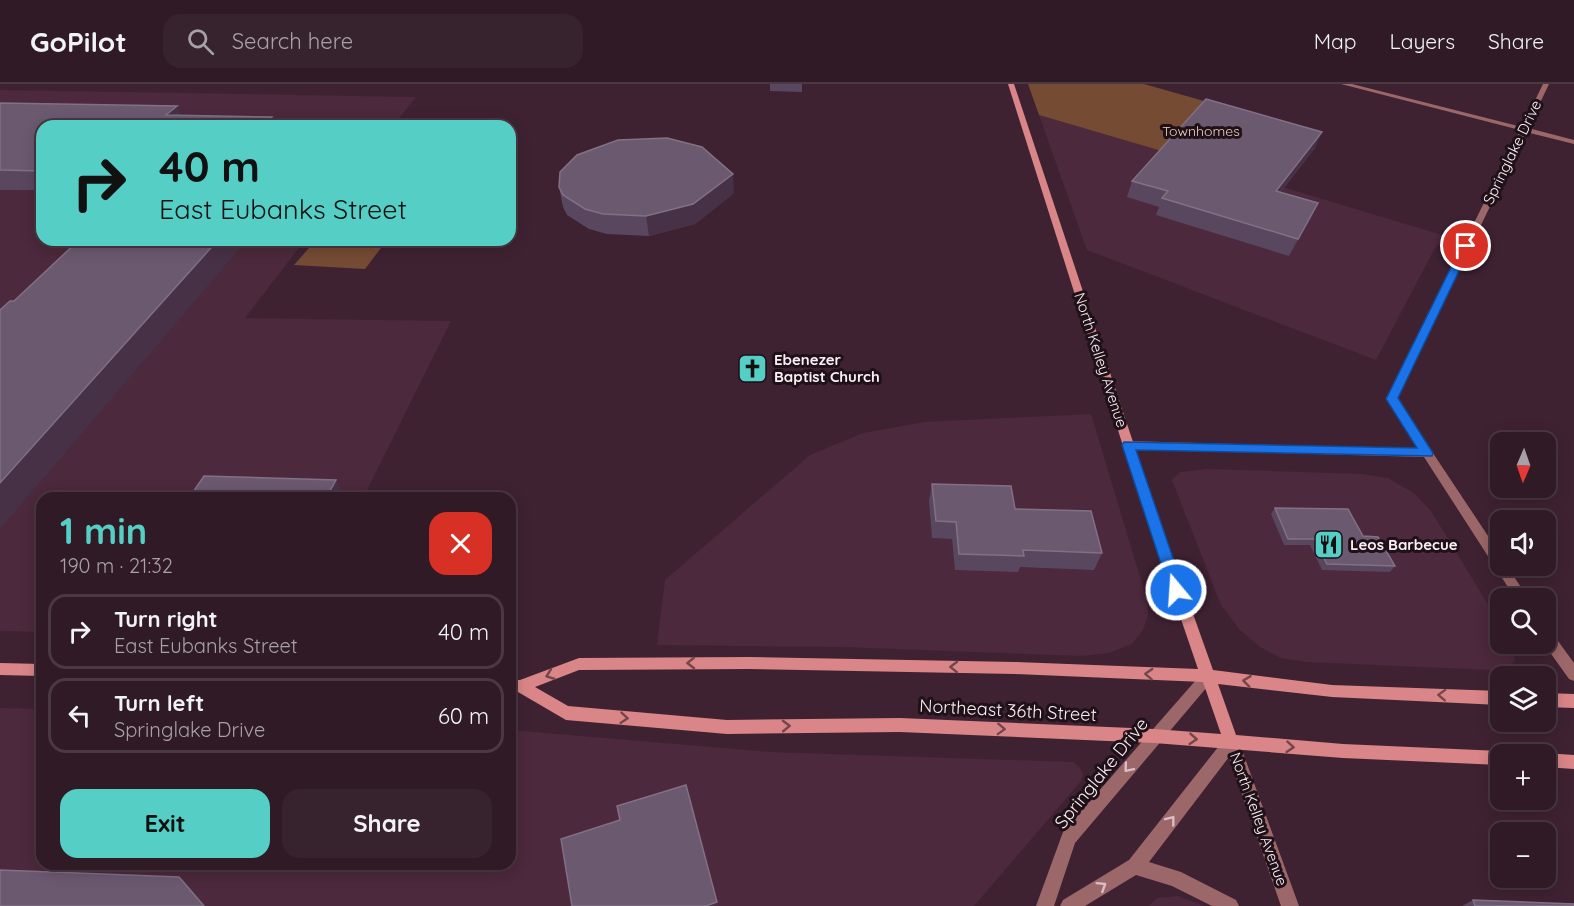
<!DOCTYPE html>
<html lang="en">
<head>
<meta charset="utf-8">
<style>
	body { margin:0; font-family:Quicksand,sans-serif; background:#37232e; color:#f1f3f6; height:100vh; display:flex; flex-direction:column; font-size:22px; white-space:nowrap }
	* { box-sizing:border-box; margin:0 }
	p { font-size:20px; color:#a7a1a7 }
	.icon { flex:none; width:33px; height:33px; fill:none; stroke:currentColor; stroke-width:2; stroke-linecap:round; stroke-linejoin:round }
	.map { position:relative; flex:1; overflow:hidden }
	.side { position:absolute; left:36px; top:408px; width:480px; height:378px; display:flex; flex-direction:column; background:#2f1a26; border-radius:18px; box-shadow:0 3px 15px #0003,0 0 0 2px #4a3843 }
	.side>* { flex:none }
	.guide { position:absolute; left:36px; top:36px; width:480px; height:126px; border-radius:18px; box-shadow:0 3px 15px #0003,0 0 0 2px #4a3843; background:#55cec5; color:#111; overflow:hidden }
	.needle { width:39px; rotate:182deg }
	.buttons { position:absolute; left:1490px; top:348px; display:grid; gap:12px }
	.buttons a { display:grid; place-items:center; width:66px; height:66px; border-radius:12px; background:#2f1a26; box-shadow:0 3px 15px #0003,0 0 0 2px #4a3843; font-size:30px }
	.pin { position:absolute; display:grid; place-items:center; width:51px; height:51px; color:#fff; margin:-26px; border:3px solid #fff; border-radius:50%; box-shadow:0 2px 6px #0007 }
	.me { position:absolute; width:66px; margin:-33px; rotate:342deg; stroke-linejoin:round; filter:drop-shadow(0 0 4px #0008) }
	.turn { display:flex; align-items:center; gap:21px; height:126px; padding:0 24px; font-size:27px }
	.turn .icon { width:78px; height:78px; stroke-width:2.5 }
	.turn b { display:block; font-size:42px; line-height:51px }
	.round { display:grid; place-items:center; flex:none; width:63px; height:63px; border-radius:18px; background:#37232e }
	.headline { display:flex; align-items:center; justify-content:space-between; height:102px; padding:0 24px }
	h1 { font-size:36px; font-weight:800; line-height:45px; color:#55cec5 }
	.primary-button { display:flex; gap:12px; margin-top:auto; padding:12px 24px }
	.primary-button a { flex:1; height:69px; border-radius:18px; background:#55cec5; color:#111; font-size:24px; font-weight:800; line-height:69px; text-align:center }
	.primary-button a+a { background:#37232e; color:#f1f3f6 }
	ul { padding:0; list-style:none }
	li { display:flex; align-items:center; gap:18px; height:75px; margin:0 12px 9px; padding:0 12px; border:3px solid #4a3843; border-radius:18px }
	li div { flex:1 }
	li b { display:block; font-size:22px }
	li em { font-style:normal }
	header { display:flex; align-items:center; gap:36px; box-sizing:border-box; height:84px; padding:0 30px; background:#2f1a26; border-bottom:2px solid #4a3843 }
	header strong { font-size:28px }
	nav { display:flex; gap:33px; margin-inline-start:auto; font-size:21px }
	.search { width:420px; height:54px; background:#37232e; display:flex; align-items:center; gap:15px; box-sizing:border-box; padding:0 21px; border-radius:18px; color:#a7a1a7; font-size:22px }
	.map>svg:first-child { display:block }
</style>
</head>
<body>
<header>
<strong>GoPilot</strong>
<div class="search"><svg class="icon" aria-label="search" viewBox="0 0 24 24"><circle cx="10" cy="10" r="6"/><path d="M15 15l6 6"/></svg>Search here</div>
<nav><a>Map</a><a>Layers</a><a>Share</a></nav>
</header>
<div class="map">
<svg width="1574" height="822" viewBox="0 0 1574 822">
	<rect width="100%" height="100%" fill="#3f2232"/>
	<path fill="#4c293c" d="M0,6L416,13L393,42H42V156H305L245,234L451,237L363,414H42V548L0,547Z
		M1039,31L1223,85L1452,154L1448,159L1436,162L1376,276L1087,166Z
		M1091,330L1146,513L1148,531L1143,546L1132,560L1109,569L1082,572L841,563L657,561L665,496L810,371L863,349L924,338Z
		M1207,385L1363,390L1388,394L1415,410L1431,427L1500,540V560H1512L1515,577L1504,584L1493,586L1306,578L1281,574L1260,563L1239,545L1221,521L1172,396L1180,388Z
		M0,624L42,625V780H510V646L770,668L1073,678L1079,683L1083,690L1081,697L974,822H0Z
		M1178,812L1205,822H1149L1157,814Z"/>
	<path fill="#754b34" d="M1028,0H1144L1278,38L1223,85L1039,31Z
		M316,156H387L365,185L294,181Z"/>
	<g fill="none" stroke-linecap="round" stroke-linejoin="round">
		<path fill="#9c6768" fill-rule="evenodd" d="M1341,0H1352L1522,43L1543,0H1549L1528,44L1574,56V60L1526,48L1397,315L1500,470V482H1507L1528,514H1515L1424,373L1128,365L1122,361L1128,357L1418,365L1387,315L1520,46Z
			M1545,544L1550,546L1574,579V597L1569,595L1544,560Z"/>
		<path fill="#9c6768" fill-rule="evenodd" d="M1208,586L1213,588L1215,592L1213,596L1075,759L1054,822H1036L1063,748L1203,588Z
			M1231,651L1236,653L1239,658L1299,822H1281L1229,673L1149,778L1181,788L1236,816L1239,822H1212L1172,802L1136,791L1085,822H1060L1063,816L1129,776L1226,653Z"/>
		<path fill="#da8688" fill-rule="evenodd" d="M1008,0H1014L1149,406L1213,586L1332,601L1500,607V621L1332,613L1218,600L1236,651L1343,660L1500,667L1506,670H1500V681L1343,674L1154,659L900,648L727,650L566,636L518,608H510V596H520L579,574L749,573L1015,578L1198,585L1137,406ZM749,585L1015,590L1203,598L1221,650L1154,645L900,634L727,636L568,622L535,603L579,586Z
			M0,579L42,580V592L0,591Z
			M1545,609L1574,610V624L1545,623Z
			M1545,669L1574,671V685L1545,683V670H1540Z"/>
	</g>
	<path fill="#594760" d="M770,0H802V8L770,7Z
		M0,19L42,42V106H0Z
		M1315,64L1280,109L1318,119L1310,136L1289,172L1156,131L1159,123L1127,113L1132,97Z
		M559,103L734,109L695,140L649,152L607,150L589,145L567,131L563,123Z
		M932,400L1015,425L1102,469L1094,486L1020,483L1018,488L955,486L952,455L932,454L929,417Z
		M1275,424L1363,452L1395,482L1390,488L1322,486L1310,461H1284L1271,430Z
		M1473,816L1574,822H1462Z"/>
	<path fill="#473147" d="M177,22L187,41L166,31Z
		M272,33L276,42H264Z
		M1322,48L1315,64L1268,124L1276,107Z
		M733,90L734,109L695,140L649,152L646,132Z
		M1318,119L1310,136L1289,172L1298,155Z
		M218,156H247L0,445V399Z
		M336,396L345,412V414H326Z
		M179,793L186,798L207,822H204Z
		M717,818L718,822H706Z"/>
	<path fill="#6b5970" stroke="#827085" stroke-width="1.5" d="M1206,15L1322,48L1276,107L1318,119L1298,155L1162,114L1168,107L1132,97Z
		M0,19L177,22L166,31L272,33L264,42H42V87L0,86Z
		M667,54L702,63L733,90L693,120L646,132L603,130L585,125L563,111L559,103L560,88L577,71L618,56Z
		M79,156H218L0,399V226L10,217H14Z
		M204,392L336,396L326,414H189Z
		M932,400L1011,402L1015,425L1091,427L1102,469L1023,466L1024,472L959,470L956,438L936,437Z
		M1275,424L1348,425L1363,452L1378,453L1395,482L1327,480L1314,455H1288Z
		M686,701L717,818L706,822H572L561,755L620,736L617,722Z
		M0,786L179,793L204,822H0Z
		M1473,816L1574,820V822H1475Z"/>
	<defs><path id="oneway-chevron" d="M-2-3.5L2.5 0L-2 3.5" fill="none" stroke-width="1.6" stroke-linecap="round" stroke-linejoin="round" transform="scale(1.5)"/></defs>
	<g stroke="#73464a">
		<use href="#oneway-chevron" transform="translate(691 579) rotate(179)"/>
		<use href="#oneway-chevron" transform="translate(954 583) rotate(-179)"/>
		<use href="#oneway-chevron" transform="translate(1149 590) rotate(-177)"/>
		<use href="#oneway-chevron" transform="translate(550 591) rotate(160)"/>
		<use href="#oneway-chevron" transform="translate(1247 597) rotate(-173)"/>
		<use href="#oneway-chevron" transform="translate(1442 611) rotate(-178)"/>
		<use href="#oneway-chevron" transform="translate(624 634) rotate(5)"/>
		<use href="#oneway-chevron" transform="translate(786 642) rotate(-1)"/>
		<use href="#oneway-chevron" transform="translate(1001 645) rotate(2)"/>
		<use href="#oneway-chevron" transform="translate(1193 655) rotate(4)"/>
		<use href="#oneway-chevron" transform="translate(1290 663) rotate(5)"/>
	</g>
	<g stroke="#dbbec4">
		<use href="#oneway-chevron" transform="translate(1128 684) rotate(130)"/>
		<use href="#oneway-chevron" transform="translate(1171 736) rotate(-52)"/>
		<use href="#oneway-chevron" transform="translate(1102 802) rotate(-32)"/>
	</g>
	<path fill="#1a73e8" stroke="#114b97" stroke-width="1.5" d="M1463,159L1471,162L1398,314L1433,369L1432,372L1136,366L1184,506L1181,510H1171L1122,361L1124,358L1417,364L1386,315Z"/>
	<defs>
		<symbol id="church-square" viewBox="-11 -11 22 22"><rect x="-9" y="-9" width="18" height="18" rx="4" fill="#55cec5" stroke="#1e1117"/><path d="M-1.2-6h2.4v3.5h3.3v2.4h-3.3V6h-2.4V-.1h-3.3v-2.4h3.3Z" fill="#111"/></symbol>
		<symbol id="restaurant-square" viewBox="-11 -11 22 22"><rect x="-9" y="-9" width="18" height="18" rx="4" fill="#55cec5" stroke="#1e1117"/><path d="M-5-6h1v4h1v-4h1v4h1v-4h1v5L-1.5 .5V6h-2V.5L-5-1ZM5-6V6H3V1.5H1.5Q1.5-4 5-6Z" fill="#111"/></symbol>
	</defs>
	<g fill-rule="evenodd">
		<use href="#church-square" x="736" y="268" width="33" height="33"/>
		<use href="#restaurant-square" x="1312" y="444" width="33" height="33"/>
	</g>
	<g text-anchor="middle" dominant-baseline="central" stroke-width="6" stroke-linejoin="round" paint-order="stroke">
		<g font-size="14" fill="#f4d0bd" stroke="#1e1117">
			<text x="1201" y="47">Townhomes</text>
		</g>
		<g font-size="15" fill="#fdedf5" stroke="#1e1117">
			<text transform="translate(1512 68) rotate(-64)">Springlake Drive</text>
			<text transform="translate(1101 276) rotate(72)">North Kelley Avenue</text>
			<text transform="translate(1259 735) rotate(70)">North Kelley Avenue</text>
		</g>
		<g font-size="15" font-weight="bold" fill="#fdedf5" stroke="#1e1117" text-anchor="start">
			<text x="774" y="275">Ebenezer<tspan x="774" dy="17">Baptist Church</tspan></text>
			<text x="1350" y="460">Leos Barbecue</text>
		</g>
		<g font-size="18" fill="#fdedf5" stroke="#1e1117">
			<text transform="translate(1008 626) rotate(3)">Northeast 36th Street</text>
			<text transform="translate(1101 689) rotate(-51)">Springlake Drive</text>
		</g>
	</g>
</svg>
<div class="buttons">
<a><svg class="needle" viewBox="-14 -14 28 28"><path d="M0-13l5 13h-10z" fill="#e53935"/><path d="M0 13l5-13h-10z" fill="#a7a1a7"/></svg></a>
<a><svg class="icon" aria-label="sound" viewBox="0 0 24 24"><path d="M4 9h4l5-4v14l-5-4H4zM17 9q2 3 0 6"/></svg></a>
<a><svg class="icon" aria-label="search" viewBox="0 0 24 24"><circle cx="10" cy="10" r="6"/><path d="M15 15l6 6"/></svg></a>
<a><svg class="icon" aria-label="layers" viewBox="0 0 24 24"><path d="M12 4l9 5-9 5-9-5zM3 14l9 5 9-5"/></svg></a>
<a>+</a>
<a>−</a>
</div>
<div class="pin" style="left:1466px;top:162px;background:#d93025"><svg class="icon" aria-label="arrive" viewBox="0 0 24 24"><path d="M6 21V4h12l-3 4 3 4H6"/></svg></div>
<svg class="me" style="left:1176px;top:506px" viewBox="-20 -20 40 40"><circle r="17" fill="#1a73e8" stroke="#fff" stroke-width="3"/><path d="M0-11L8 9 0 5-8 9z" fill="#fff"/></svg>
<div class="guide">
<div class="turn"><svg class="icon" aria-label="right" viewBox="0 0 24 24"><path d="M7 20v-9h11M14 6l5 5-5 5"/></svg><div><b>40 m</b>East Eubanks Street</div></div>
</div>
<section class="side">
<div class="headline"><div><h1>1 min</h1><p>190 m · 21:32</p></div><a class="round" style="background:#d93025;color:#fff"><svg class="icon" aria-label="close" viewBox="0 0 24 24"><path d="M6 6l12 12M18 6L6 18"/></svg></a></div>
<ul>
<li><svg class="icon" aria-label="right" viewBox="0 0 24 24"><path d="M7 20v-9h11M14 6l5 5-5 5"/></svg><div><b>Turn right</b><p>East Eubanks Street</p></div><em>40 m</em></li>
<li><svg class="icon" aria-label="left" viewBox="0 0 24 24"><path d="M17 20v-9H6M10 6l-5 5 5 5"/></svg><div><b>Turn left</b><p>Springlake Drive</p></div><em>60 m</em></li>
</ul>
<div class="primary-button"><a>Exit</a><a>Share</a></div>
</section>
</div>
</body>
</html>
